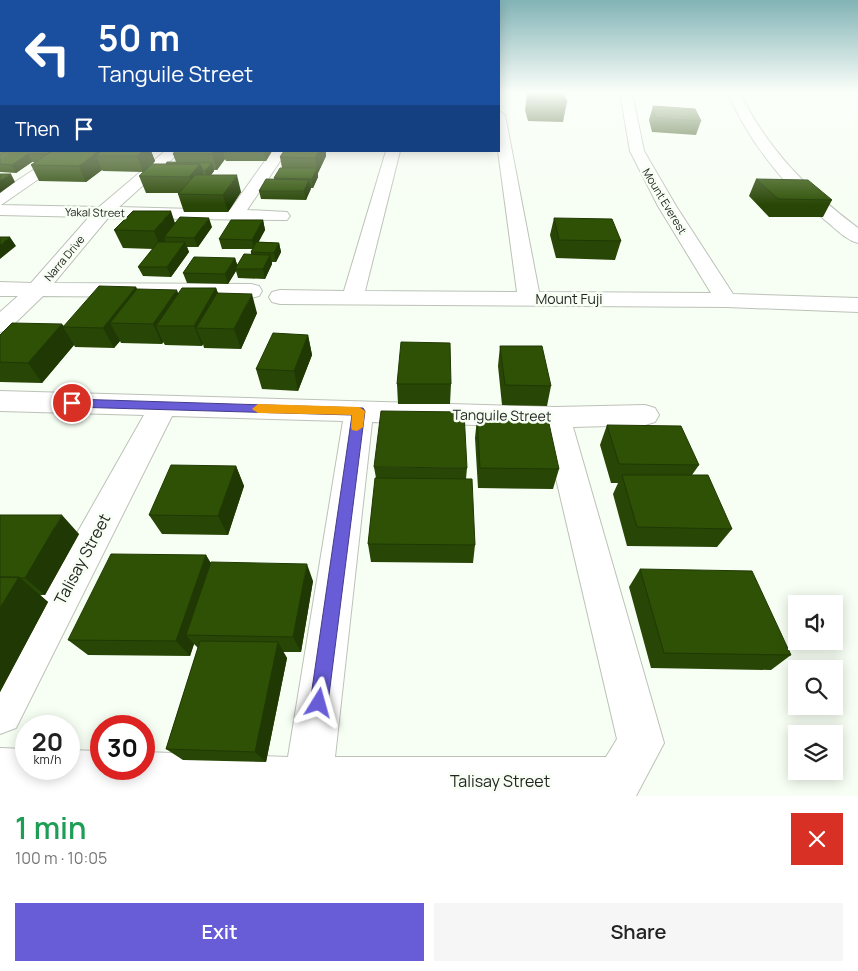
<!DOCTYPE html>
<html lang="en">
<head>
<meta charset="utf-8">
<style>
	body { margin:0; font-family:Manrope,sans-serif; background:#f6f6f6; color:#222; height:100vh; display:flex; flex-direction:column; font-size:19px; white-space:nowrap }
	* { box-sizing:border-box; margin:0 }
	p { font-size:16px; color:#767676 }
	.icon { flex:none; width:28px; height:28px; fill:none; stroke:currentColor; stroke-width:2; stroke-linecap:round; stroke-linejoin:round }
	.map { position:relative; height:796px; overflow:hidden }
	.details { display:flex; flex-direction:column; background:#fff; flex:1 }
	.details>* { flex:none }
	.top-card { position:absolute; left:0px; top:0px; width:500px; height:152px; box-shadow:0 2px 12px #0003; background:#1a4fa0; color:#fff; overflow:hidden }
	.buttons { position:absolute; left:788px; top:595px; display:grid; gap:10px }
	.buttons a { display:grid; place-items:center; width:55px; height:55px; border-radius:0px; background:#fff; box-shadow:0 2px 12px #0003; font-size:25px }
	.speed { position:absolute; left:15px; top:715px; display:flex; gap:10px; font-size:25px; font-weight:700; text-align:center }
	.speed>* { display:grid; place-content:center; width:65px; height:65px; border-radius:50%; background:#fff; box-shadow:0 2px 12px #0003; line-height:1 }
	.speed small { font-size:12px; font-weight:400 }
	.speed .limit { border:8px solid #d22; background:#fff; color:#111 }
	.pin { position:absolute; display:grid; place-items:center; width:42px; height:42px; color:#fff; margin:-21px; border:2px solid #fff; border-radius:50%; box-shadow:0 1px 5px #0007 }
	.me { position:absolute; width:55px; margin:-28px; rotate:8deg; stroke-linejoin:round; filter:drop-shadow(0 0 4px #0008) }
	.turn { display:flex; align-items:center; gap:18px; height:105px; padding:0 15px; font-size:22px }
	.turn .icon { width:65px; height:65px; stroke-width:2.5 }
	.turn b { display:block; font-size:35px; line-height:42px }
	.then { display:flex; align-items:center; height:48px; padding:0 15px; background:#0003; gap:10px; font-size:19px }
	.round { display:grid; place-items:center; flex:none; width:52px; height:52px; border-radius:0px; background:#f6f6f6 }
	.headline { display:flex; align-items:center; justify-content:space-between; height:85px; padding:0 15px }
	h1 { font-size:30px; font-weight:600; line-height:38px; color:#1e9e55 }
	.button { display:flex; gap:10px; margin-top:auto; padding:10px 15px }
	.button a { flex:1; height:58px; border-radius:0px; background:#685dd7; color:#fff; font-size:20px; font-weight:600; line-height:58px; text-align:center }
	.button a+a { background:#f6f6f6; color:#222 }
	.map>svg:first-child { display:block }
</style>
</head>
<body>
<div class="map">
<svg width="858" height="796" viewBox="0 0 858 796">
	<rect width="100%" height="100%" fill="#f7fef3"/>
	<g fill="none" stroke-linecap="round" stroke-linejoin="round">
		<defs>
			<path id="street" d="M620,93H632L644,151L676,206L733,294L858,298V312L726,307L280,304L272,302L269,297L272,292L280,290L344,291L386,151H400L365,291L517,292L498,151L499,111L505,115L539,292L711,293L658,206L630,151Z
				M728,93H740C767,149 809,191 858,228V243C846,240 836,229 826,221C784,185 750,144 728,93Z
				M62,151H79L1,205L99,207L165,151H181L119,207L230,210L272,151H287L247,210L287,212L290,216L287,220L108,218L54,283L251,284L259,286L262,291L259,296L251,298L43,296L8,330L0,332V312L18,296H0V282L31,283L89,217L0,215V192Z
				M0,391L556,407L645,405L655,408L659,415L655,422L645,425L573,427L664,743L636,796H0V748L26,749V769H69V750L101,751V769H144V752L288,757L343,421L172,416L16,728L0,734V669L144,415L0,411ZM372,422L544,427L617,739L606,757H335Z"/>
		</defs>
		<use href="#street" stroke="#bcc2b8" stroke-width="2"/>
		<use href="#street" fill="#fff" fill-rule="evenodd"/>
	</g>
	<path fill="#284605" d="M527,93H563L567,102L563,122L528,121L525,110Z
		M653,106L701,121L696,135L652,132L649,120Z
		M0,131H1V151H151L155,161L153,164H166L176,162L173,154L175,151H272L266,161H226L225,159L217,170H214V171L211,175L241,192L228,212H184L178,194L179,193H146L139,176L143,172L103,171L102,170L86,182L39,181L31,165L35,162H32L16,173L0,172Z
		M284,151H332V152H326V156L318,173V177L313,188H310L306,200L261,199L259,191L274,180V178L282,168L280,157Z
		M756,179L832,200L823,217H769L749,196Z
		M554,218L621,241L615,260L556,258L550,235Z
		M263,220L265,230L258,242L279,243L281,252L276,262H272V264L265,279L238,278L236,271L228,284L187,283L183,273L235,258L237,265L251,254V252L253,249H222L219,239Z
		M175,223L212,227L198,247H187L189,252L171,277L143,276L138,267L153,249L123,248L114,230Z
		M136,287L137,289L178,293L216,288L218,293L257,313L241,349L204,348L203,344L202,346L165,345L163,342L162,344L121,343L120,341L114,348L75,347L74,345L42,383L0,382V335L64,326Z
		M308,335L312,355L298,391L262,389L256,369Z
		M500,346L551,386L547,406L502,405L498,366Z
		M397,384H451L450,404H398Z
		M477,418L559,469L553,489L478,488L475,438Z
		M607,425L699,465L692,475L732,529L717,547L627,546L613,494L618,483H611L600,445Z
		M236,466L244,486L228,535L162,534L149,515Z
		M374,467L467,468L466,479L475,545L473,563L371,562L368,544L376,478Z
		M0,515L79,534L45,595H40L48,602L0,692Z
		M206,555L210,563L313,581L301,652H283L287,658L266,762L183,760L166,749L198,648L194,644L190,656L88,655L68,640Z
		M640,569L791,655L771,670L651,668L629,587Z"/>
	<path fill="#203904" d="M0,111H1V119H0Z
		M143,151H151L155,161L143,172L137,156Z
		M214,151H223L225,159L217,170L212,154Z
		M264,151H272L266,161Z
		M319,151H325L326,156L318,173V177L313,188L312,179L317,169L315,158Z
		M98,152L100,156H96L102,170L86,182L79,166Z
		M28,154L32,162L16,173L12,165Z
		M212,163L214,171L208,179L205,171Z
		M200,164L205,180L195,193L189,177Z
		M11,174L15,182L0,193V181Z
		M237,175L241,192L228,212L223,195Z
		M309,180L311,189L306,200L304,191Z
		M171,211L177,229L164,237L166,243L161,249L154,231Z
		M209,218L212,227L198,247L194,238Z
		M263,220L265,230L255,249L252,240Z
		M10,237L16,246L0,259V245Z
		M185,242L189,252L171,277L167,267Z
		M279,243L281,252L276,262L274,253Z
		M270,255L272,264L265,279L263,269Z
		M235,258L238,267L235,269L236,271L228,284L225,274Z
		M136,287L144,306L110,323L120,341L114,348L103,328Z
		M216,288L223,308L196,328L203,344L202,346L194,326Z
		M177,290L184,309L156,326L163,342L162,344L153,324Z
		M252,294L257,313L241,349L234,329Z
		M62,324L65,327H63L74,345L42,383L28,363Z
		M308,335L312,355L298,391L294,371Z
		M236,466L244,486L228,535L218,516Z
		M62,515L79,534L45,595L25,578Z
		M206,555L217,573L186,635L194,644L190,656L176,641Z
		M307,564L313,581L301,652L293,637Z
		M19,577L48,602L0,692V608Z
		M278,642L287,658L266,762L255,752Z"/>
	<path fill="#2e5106" stroke="#203904" d="M528,93H563L567,102L530,101Z
		M0,101H1V111H0Z
		M653,106L695,109L701,121L656,118Z
		M0,131H1V144L0,145Z
		M7,151H52L47,154H28L12,165L0,164V155Z
		M52,151H79L98,152L79,166L31,165Z
		M101,151H143L137,156H96Z
		M175,151H214L212,154H173Z
		M284,151H319L315,158L280,157Z
		M167,162L212,163L205,171H203L200,164H166Z
		M152,164H200L189,177L139,176Z
		M280,168H317L312,179L274,178Z
		M0,174H11L0,181Z
		M195,175H237L223,195L178,194Z
		M266,179L309,180L304,191H259Z
		M756,179L808,180L832,200L778,199Z
		M133,211H171L154,231L114,230Z
		M180,217L209,218L194,238L164,237Z
		M554,218L612,219L621,241L559,240Z
		M231,220H263L252,240L219,239Z
		M0,237H10L0,245Z
		M158,242H185L167,267H138Z
		M256,242L279,243L274,253L251,252Z
		M244,254L270,255L263,269H235Z
		M194,257L235,258L225,274L183,273Z
		M99,286L136,287L103,328L63,327Z
		M182,288H216L194,326H156Z
		M137,289L177,290L153,324L110,323Z
		M217,293L252,294L234,329L196,328Z
		M12,323L62,324L28,363L0,362V335Z
		M273,333L308,335L294,371L256,369Z
		M401,342L450,343L451,384H397Z
		M500,346H542L551,386L505,385Z
		M381,411L464,412L467,468L374,467Z
		M477,418L548,419L559,469L480,468Z
		M607,425L681,426L699,465L619,464Z
		M171,465L236,466L218,516L149,515Z
		M622,475H708L732,529L637,527Z
		M375,478L472,479L475,545L368,544Z
		M0,515H62L25,578L0,577Z
		M111,554L206,555L176,641L68,640Z
		M211,562L307,564L293,637L186,635Z
		M640,569L752,571L791,655L664,653Z
		M0,577H19L0,608Z
		M200,641L278,642L255,752L166,749Z"/>
	<linearGradient id="sky" x2="0" y2="1"><stop stop-color="#82b3b6"/><stop offset="0.45" stop-color="#fbfffa"/><stop offset="1" stop-color="#fbfffa" stop-opacity="0"/></linearGradient>
	<rect width="858" height="205" fill="url(#sky)"/>
	<path fill="#685dd7" stroke="#443c8c" d="M72,399L363,408L365,411L328,703L325,710L319,712L312,710L310,703L352,415L72,407L67,403Z"/>
	<path fill="#f59e0b" d="M258,404L359,407L365,411L363,427L357,431L352,430L351,427L352,415L258,413L252,409Z"/>
	<g text-anchor="middle" dominant-baseline="central" stroke-width="5" stroke-linejoin="round" paint-order="stroke">
		<g font-size="11" fill="#232521" stroke="#f7fef3">
			<text transform="translate(665 201) rotate(59)">Mount Everest</text>
			<text transform="translate(95 212) rotate(1)">Yakal Street</text>
			<text transform="translate(64 258) rotate(-50)">Narra Drive</text>
		</g>
		<g font-size="14" fill="#232521" stroke="#f7fef3">
			<text x="569" y="298">Mount Fuji</text>
			<text transform="translate(502 415) rotate(1)">Tanguile Street</text>
		</g>
		<g font-size="16" fill="#232521" stroke="#f7fef3">
			<text transform="translate(82 559) rotate(-62)">Talisay Street</text>
			<text x="500" y="781">Talisay Street</text>
		</g>
	</g>
</svg>
<div class="buttons">
<a><svg class="icon" aria-label="sound" viewBox="0 0 24 24"><path d="M4 9h4l5-4v14l-5-4H4zM17 9q2 3 0 6"/></svg></a>
<a><svg class="icon" aria-label="search" viewBox="0 0 24 24"><circle cx="10" cy="10" r="6"/><path d="M15 15l6 6"/></svg></a>
<a><svg class="icon" aria-label="layers" viewBox="0 0 24 24"><path d="M12 4l9 5-9 5-9-5zM3 14l9 5 9-5"/></svg></a>
</div>
<div class="speed"><div>20<small>km/h</small></div><div class="limit">30</div></div>
<div class="pin" style="left:72px;top:403px;background:#d93025"><svg class="icon" aria-label="arrive" viewBox="0 0 24 24"><path d="M6 21V4h12l-3 4 3 4H6"/></svg></div>
<svg class="me" style="left:319px;top:703px" viewBox="-20 -20 40 40"><path d="M0-17L14 15 0 8-14 15z" fill="#685dd7" stroke="#fff" stroke-width="4"/></svg>
<div class="top-card">
<div class="turn"><svg class="icon" aria-label="left" viewBox="0 0 24 24"><path d="M17 20v-9H6M10 6l-5 5 5 5"/></svg><div><b>50 m</b>Tanguile Street</div></div>
<div class="then">Then<svg class="icon" aria-label="arrive" viewBox="0 0 24 24"><path d="M6 21V4h12l-3 4 3 4H6"/></svg></div>
</div>
</div>
<section class="details">
<div class="headline"><div><h1>1 min</h1><p>100 m · 10:05</p></div><a class="round" style="background:#d93025;color:#fff"><svg class="icon" aria-label="close" viewBox="0 0 24 24"><path d="M6 6l12 12M18 6L6 18"/></svg></a></div>
<div class="button"><a>Exit</a><a>Share</a></div>
</section>
</body>
</html>
